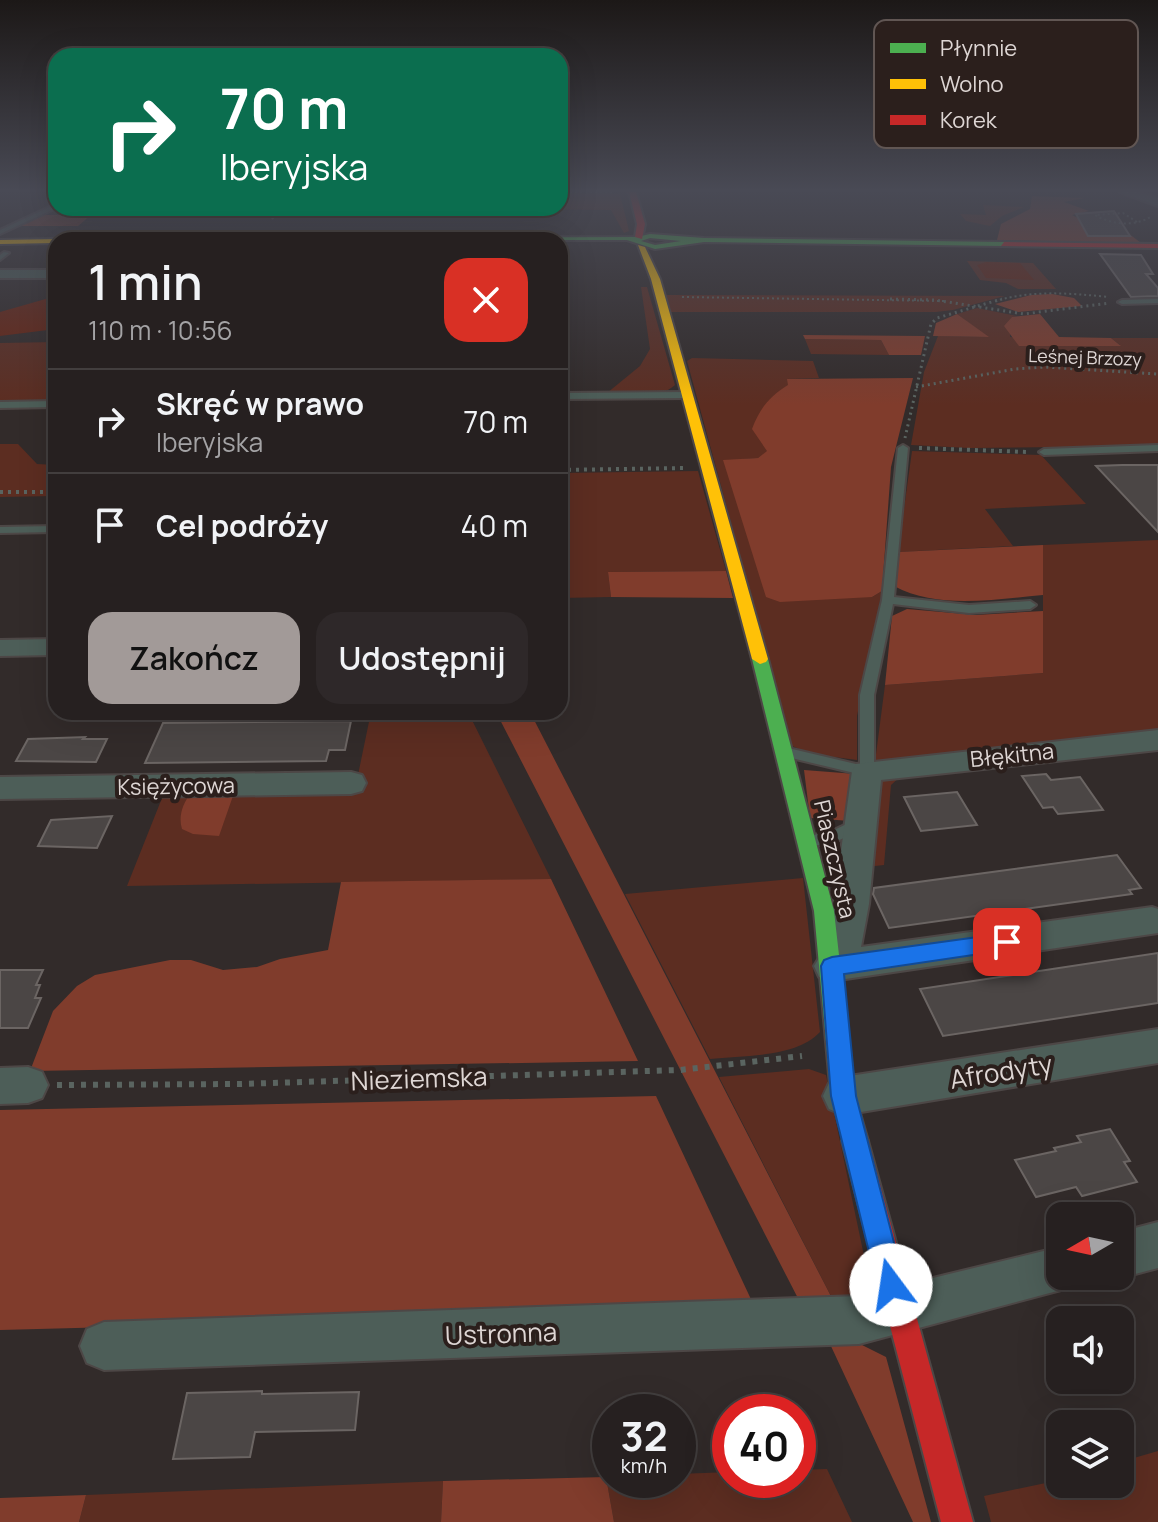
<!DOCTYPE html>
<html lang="pl">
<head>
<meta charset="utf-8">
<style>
	body { margin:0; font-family:Manrope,sans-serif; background:#2e2829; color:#f1f3f6; height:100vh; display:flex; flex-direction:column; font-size:30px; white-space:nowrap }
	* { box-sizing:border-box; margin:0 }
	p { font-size:26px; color:#a4a3a5 }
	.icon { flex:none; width:44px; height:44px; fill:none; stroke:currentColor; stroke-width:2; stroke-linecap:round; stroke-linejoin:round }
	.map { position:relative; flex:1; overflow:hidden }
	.side { position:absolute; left:48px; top:232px; width:520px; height:488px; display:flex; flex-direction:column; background:#262020; border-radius:24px; box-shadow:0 8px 32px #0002,0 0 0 2px #423e3e }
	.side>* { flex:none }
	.guide { position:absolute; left:48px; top:48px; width:520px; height:168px; border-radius:24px; box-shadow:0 8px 32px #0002,0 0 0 2px #423e3e; background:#0b6e4f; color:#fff; overflow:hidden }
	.needle { width:52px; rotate:261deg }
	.tools { position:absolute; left:1046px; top:1202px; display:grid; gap:16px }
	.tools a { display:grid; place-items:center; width:88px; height:88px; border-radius:16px; background:#262020; box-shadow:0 8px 32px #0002,0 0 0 2px #423e3e; font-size:40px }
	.speed { position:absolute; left:592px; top:1394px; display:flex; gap:16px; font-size:40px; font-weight:700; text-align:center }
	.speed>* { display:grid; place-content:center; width:104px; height:104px; border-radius:50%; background:#262020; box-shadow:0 8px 32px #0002,0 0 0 2px #423e3e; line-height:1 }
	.speed small { font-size:20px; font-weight:400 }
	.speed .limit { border:12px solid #d22; background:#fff; color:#111 }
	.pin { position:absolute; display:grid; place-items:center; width:68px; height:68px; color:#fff; margin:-34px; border-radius:16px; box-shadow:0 4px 12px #0006 }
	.me { position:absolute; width:88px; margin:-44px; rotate:346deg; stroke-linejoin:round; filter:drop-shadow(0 0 6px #0008) }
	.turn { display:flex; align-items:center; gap:28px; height:168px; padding:0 40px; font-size:36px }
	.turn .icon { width:104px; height:104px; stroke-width:2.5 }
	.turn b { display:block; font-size:56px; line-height:68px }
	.round { display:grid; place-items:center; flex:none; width:84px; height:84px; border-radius:24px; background:#2e2829 }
	.head { display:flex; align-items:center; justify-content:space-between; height:136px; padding:0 40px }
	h1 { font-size:48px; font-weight:600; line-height:60px }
	.button { display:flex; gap:16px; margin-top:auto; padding:16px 40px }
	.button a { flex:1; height:92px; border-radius:24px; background:#a29a98; color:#111; font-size:32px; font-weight:600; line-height:92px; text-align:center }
	.button a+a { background:#2e2829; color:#f1f3f6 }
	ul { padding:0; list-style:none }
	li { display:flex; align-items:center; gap:24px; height:104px; padding:0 40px; border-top:2px solid #423e3e }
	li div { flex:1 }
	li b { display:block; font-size:30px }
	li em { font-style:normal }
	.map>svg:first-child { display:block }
</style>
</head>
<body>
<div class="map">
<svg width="1158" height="1522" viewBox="0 0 1158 1522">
	<rect width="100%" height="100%" fill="#322b2a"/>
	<path fill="#5c2d21" d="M560,193L620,194L629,231L624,233L611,210L453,208H560Z
		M983,205L1024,207L1002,216L990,226L966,221L960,214L986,215Z
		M404,208L283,218L220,215L178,209Z
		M967,261L1033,263L1056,289H1018L1006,283L980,280Z
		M641,287H647L675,385C661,399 626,393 607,393L640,366L650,349Z
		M664,295L1005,296L953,310L936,312H671Z
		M977,308L1017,316L1012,317L1010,337L1120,345L1111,338H1158V446L969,448L911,445L924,372L938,336L987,337L957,314Z
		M805,339L881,340L889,355L811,354Z
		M56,342V400L0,401V343Z
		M692,358L813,361L819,378L788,379L789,385L759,434L768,451L758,458L743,459L872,597L882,591L857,716V760L811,754L792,746L687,361Z
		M0,444H18L37,464L56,465V496L0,497Z
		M912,451L1041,455L1086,504L985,509L1013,546L898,552Z
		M698,471L726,571L608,572L611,597L560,598V473Z
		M1158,540V733L875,762L885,685L1043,673V545Z
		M371,712H468L551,879L127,886L164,793H234L358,775Z
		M901,776L891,785L884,865L866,867L874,779Z
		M803,878L820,1032C796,1058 744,1055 710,1059L625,894Z
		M809,1069L826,1075L871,1289L837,1308L719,1077Z
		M1158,1451V1522H991L984,1496L1060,1480V1484H1120V1462Z
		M827,1469L852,1522H614L606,1477H610V1480H678V1474L730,1472V1480H798V1470Z
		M443,1481L441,1522H79L86,1495Z"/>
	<path fill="#803c2c" d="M1032,196L1085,198L1064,202L1089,211L1072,215L1094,226H1119L1141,243L997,240L1001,224L1030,209Z
		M42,215H91L78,226H17Z
		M1052,294L1074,298L1082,306L1018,312L995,304L1031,295Z
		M957,314L989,337L933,336L936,323Z
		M1040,314L1059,337L1111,338L1121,346H1019L1004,326L1012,317Z
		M803,335L925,336L921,355H889L881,340L805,339Z
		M913,378L891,467L882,591L872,597L780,602L766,597L723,460L758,458L767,451L752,429C760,408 769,397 788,385L787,379Z
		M1043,545V595C995,599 938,610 894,586L898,552Z
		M726,571L733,598L611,597L608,572Z
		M907,609L976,615L1043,611V673L885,685L892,616Z
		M496,712H530L837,1308H803Z
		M804,770L856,774L850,821L810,818Z
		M191,793H234L219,836L193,834L182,829C178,816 183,803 191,793Z
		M551,879L638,1061L30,1071L53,1011L77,986L95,975L170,960H191L223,970L257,967L280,959L328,950L341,882Z
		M656,1096L756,1310L0,1330V1110Z
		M858,1343L886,1357L931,1522H913L830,1344Z
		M606,1477L614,1522H441L443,1481Z
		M86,1495L79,1522H0V1498Z"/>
	<path fill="#682311" d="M986,262L1020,263L1034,280L986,278L977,265Z
		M56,296V329L0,336V312Z"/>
	<path fill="#4b4645" stroke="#6b6563" stroke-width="2" d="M1114,211L1130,236H1088L1076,214Z
		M1100,254L1141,255L1153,274H1146L1158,288V296L1131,297Z
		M1122,465H1158V532L1096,466Z
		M351,721L345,750H329L326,761L145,763L163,723Z
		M85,737L83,739H107L96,762L16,761L28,739Z
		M1046,774L1051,780L1080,777L1103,810L1058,814L1053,807L1043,808L1022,776Z
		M957,792L977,825L921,831L904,797Z
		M112,816L97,848L38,846L51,820Z
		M1117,855L1141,888L1129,890L1132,894L889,928L873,894L874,888Z
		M1158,953V1003L943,1036L920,989Z
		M0,970H43L36,985H40L35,998H41L28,1028H0Z
		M1110,1129L1130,1161L1124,1162L1137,1182L1082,1196L1076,1187L1036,1197L1015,1160L1056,1151L1054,1148L1081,1142L1077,1136Z
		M262,1391V1394L359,1392L355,1430L255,1432L250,1457L173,1459L187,1393Z"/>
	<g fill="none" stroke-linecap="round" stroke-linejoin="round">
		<defs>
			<path id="lane" d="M56,204V208L0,234V230Z
				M4,252L9,253L0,260V255Z
				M1158,299V303L1122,304L1118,302L1122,300Z
				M560,393L687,392L691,395L687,398L560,399Z
				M56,401V407L0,408V402Z
				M903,445L908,448L894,597L969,605L1030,601L1036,605L1030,609L969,613L893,604L874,695V771L872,774L867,776L783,756L781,753L783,750L788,748L860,765V695L882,600L898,448Z
				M1158,445V451L1044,455L1039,452L1044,449Z
				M56,526V532L0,533V527Z
				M859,818L864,819L866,823L864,827C846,837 828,849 807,844L804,840L807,836L830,832Z"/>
			<path id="street" d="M1120,192H1138L1158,198V206Z
				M0,270H56V278H0Z
				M56,639V655L0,656V640Z
				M1158,730V750L881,780L869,904L861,947L1152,907L1158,909V933L832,981L819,977L814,966L824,950L830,931L852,771L856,764Z
				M351,772L362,775L366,783L362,791L351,794L0,799V777Z
				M1158,1029V1063L843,1115L829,1109L823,1096L829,1083L843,1077Z
				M28,1067L42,1072L48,1085L42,1098L28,1103L0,1104V1068Z
				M1158,1222V1268L1120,1278L1116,1276H1120V1232Z
				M1060,1247V1276H1081L1076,1286L859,1344L104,1370L87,1363L80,1346L87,1329L104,1322L859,1296Z"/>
			<path id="fast" d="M650,234L704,238L1004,242L1008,244L1004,246L704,242L655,249L627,240H310L314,238L637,237ZM650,238L681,241L655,245L641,241Z
				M760,654L768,659L834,911L855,1096L868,1141L864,1149L855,1153L846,1149L831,1096L814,911L752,659Z"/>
			<path id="slow" d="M59,239L56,243L0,244V240Z
				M638,245L645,247L660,279L768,659L766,662L760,664L752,659L651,279Z"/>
			<path id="jam" d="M629,192H636L645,224L642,239L635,237L637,224Z
				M1004,242L1158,244V248L1001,246Z
				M855,1129L864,1133L868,1141L973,1522H941L842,1141L846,1133Z"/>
		</defs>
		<use href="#lane" stroke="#4d4746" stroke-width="4"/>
		<use href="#street" stroke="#4d4746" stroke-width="4"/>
		<use href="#fast" stroke="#4d4746" stroke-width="4"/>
		<use href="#slow" stroke="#4d4746" stroke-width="4"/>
		<use href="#jam" stroke="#4d4746" stroke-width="4"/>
		<path stroke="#5a6460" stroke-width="2" stroke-dasharray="2 3" stroke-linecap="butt" d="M560,192H615
			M272,219L282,208
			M1137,222L1123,213L1095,215C1112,225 1135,227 1152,216
			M682,297L944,301
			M995,301C1034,290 1068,293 1109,297"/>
		<path stroke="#5a6460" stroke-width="3" stroke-dasharray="2 4" stroke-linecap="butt" d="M890,299L935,300L1024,314L1110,303
			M916,387L1015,369L1045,367L1158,374
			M905,438L931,324L937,318L1002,299"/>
		<path stroke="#5a6460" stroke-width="4" stroke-dasharray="3 5" stroke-linecap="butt" d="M919,448L1028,452
			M560,470L687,468
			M0,492H56"/>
		<path stroke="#5a6460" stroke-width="6" stroke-dasharray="5 7" stroke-linecap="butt" d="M57,1085L239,1084L680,1070L802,1056"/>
		<use href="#lane" fill="#4d5e58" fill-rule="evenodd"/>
		<use href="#street" fill="#4d5e58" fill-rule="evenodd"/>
		<use href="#fast" fill="#4caf50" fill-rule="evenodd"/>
		<use href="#slow" fill="#ffc107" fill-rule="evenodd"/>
		<use href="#jam" fill="#c62828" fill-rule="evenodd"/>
	</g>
	<linearGradient id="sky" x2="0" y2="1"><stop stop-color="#1c1817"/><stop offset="0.47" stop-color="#494a55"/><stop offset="1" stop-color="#494a55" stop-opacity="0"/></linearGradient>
	<rect width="1158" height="405" fill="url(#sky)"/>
	<path fill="#1a73e8" stroke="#114b97" stroke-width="2" d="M1007,933L1014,935L1018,942L1014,948L1007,950L844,974L856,1096L905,1285L901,1295L891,1300L881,1295L877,1285L831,1096L821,966L824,960L832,957Z"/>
	<g text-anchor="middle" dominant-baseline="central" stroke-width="8" stroke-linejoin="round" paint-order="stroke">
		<g font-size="18" fill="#ded6d4" stroke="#2b1f1c">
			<text transform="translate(1085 357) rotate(2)">Leśnej Brzozy</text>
		</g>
		<g font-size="22" fill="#ded6d4" stroke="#2b1f1c">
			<text transform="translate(1012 755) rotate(-6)">Błękitna</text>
			<text transform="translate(176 786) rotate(-1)">Księżycowa</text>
			<text transform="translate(835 859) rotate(77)">Piaszczysta</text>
		</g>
		<g font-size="26" fill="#ded6d4" stroke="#2b1f1c">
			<text transform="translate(1001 1071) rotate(-9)">Afrodyty</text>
			<text transform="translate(419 1078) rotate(-2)">Nieziemska</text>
			<text transform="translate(501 1333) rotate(-2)">Ustronna</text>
		</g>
	</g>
	<rect x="874" y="20" width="264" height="128" rx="12" fill="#2b1f1c" stroke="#615653" stroke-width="2"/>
	<rect x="890" y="43" width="36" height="10" fill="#4caf50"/>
	<rect x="890" y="79" width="36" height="10" fill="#ffc107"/>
	<rect x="890" y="115" width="36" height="10" fill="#c62828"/>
	<g font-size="22" fill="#ded6d4">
		<text x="940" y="56">Płynnie</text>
		<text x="940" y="92">Wolno</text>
		<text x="940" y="128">Korek</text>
	</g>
</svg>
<div class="tools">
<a><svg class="needle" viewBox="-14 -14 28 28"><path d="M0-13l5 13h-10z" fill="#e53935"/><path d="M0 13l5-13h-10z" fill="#a4a3a5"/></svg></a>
<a><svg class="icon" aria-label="sound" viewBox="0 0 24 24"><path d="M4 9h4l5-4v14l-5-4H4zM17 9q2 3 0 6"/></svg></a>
<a><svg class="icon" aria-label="layers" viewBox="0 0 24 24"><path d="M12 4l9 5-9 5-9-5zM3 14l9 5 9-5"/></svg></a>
</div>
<div class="speed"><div>32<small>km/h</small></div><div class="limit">40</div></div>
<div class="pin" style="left:1007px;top:942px;background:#d93025"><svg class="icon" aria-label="arrive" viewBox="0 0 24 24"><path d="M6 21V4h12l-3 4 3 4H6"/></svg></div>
<svg class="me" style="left:891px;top:1285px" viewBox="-20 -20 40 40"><circle r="19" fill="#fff"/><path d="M0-13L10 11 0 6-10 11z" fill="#1a73e8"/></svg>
<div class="guide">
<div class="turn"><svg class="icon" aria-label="right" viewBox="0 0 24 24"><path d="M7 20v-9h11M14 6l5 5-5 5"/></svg><div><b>70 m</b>Iberyjska</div></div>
</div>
<section class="side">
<div class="head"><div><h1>1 min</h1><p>110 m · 10:56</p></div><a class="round" style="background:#d93025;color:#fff"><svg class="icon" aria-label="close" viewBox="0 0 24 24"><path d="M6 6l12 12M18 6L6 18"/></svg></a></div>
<ul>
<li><svg class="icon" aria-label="right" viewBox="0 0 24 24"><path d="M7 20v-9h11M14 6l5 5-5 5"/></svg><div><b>Skręć w prawo</b><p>Iberyjska</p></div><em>70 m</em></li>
<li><svg class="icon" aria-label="arrive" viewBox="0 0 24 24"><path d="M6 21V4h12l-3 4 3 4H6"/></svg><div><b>Cel podróży</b></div><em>40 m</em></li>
</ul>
<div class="button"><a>Zakończ</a><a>Udostępnij</a></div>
</section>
</div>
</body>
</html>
